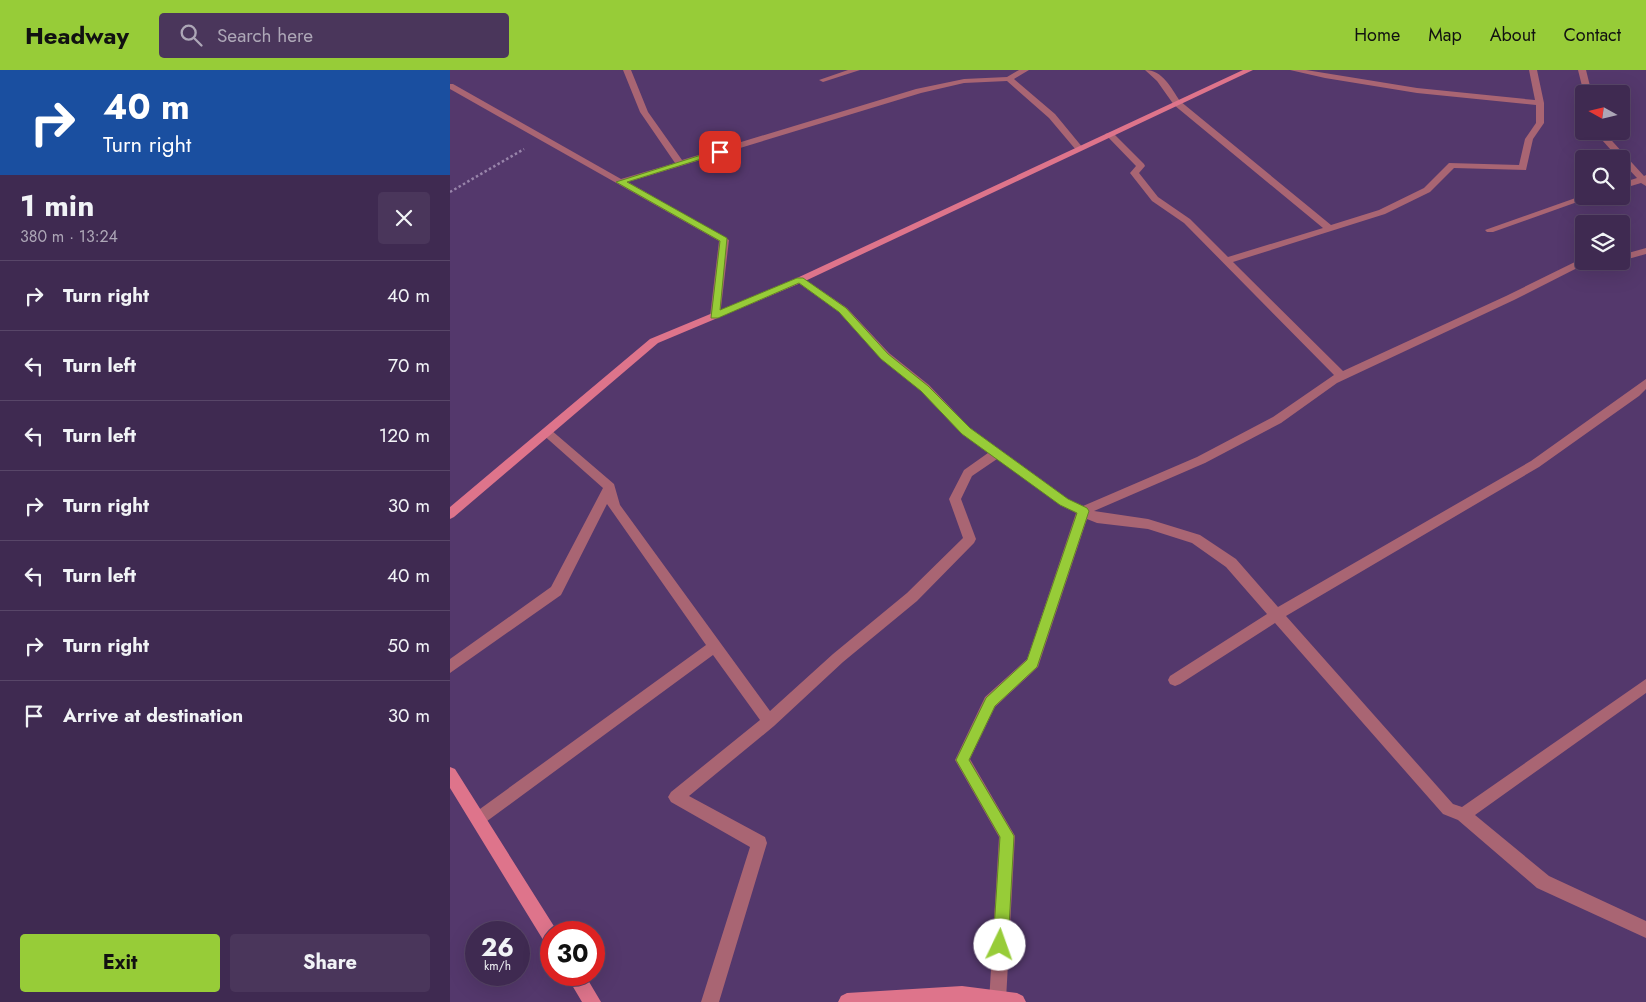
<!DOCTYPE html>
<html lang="en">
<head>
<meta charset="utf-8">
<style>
	body { margin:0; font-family:Jost,sans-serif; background:#4a365b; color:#f1f3f6; height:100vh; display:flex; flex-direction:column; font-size:19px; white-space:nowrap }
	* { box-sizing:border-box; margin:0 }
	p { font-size:16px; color:#ada7b7 }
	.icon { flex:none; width:28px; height:28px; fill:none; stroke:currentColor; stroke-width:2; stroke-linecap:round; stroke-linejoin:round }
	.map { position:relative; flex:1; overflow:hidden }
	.sheet { display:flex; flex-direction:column; background:#3f2a51; width:450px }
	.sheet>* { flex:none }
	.hud { background:#1a4fa0; color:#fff; overflow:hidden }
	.needle { width:32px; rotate:278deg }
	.fabs { position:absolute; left:1125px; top:15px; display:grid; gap:10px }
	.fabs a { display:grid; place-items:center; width:55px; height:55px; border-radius:5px; background:#3f2a51; box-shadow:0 5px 20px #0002,0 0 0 1px #584668; font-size:25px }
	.speed { position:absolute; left:15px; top:851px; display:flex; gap:10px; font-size:25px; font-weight:700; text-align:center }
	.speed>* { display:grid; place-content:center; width:65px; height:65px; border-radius:50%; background:#3f2a51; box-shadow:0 5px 20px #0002,0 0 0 1px #584668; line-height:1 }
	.speed small { font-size:12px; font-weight:400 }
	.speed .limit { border:8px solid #d22; background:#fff; color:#111 }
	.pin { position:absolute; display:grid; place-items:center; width:42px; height:42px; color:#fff; margin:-21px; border-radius:10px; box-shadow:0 2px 8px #0006 }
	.me { position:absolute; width:55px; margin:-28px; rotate:3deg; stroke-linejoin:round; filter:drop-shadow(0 0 4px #0008) }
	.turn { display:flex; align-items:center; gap:18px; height:105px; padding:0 20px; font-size:22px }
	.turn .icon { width:65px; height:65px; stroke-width:2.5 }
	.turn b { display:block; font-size:35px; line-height:42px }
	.round { display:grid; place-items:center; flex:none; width:52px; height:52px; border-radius:5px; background:#4a365b }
	.head { display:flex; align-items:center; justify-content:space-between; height:85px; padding:0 20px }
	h1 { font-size:30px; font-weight:700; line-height:38px }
	.button { display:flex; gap:10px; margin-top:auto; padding:10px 20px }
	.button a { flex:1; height:58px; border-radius:5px; background:#97cc38; color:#111; font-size:20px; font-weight:700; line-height:58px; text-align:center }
	.button a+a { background:#4a365b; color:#f1f3f6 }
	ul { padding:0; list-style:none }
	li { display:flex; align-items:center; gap:15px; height:70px; padding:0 20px; border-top:1px solid #584668 }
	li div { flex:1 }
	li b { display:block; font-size:19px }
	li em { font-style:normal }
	header { display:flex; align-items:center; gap:30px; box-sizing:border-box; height:70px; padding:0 25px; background:#97cc38; color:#111 }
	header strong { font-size:24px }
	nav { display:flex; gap:28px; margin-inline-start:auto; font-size:18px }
	.search { width:350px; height:45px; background:#4a365b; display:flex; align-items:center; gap:12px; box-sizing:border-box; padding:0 18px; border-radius:5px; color:#ada7b7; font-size:19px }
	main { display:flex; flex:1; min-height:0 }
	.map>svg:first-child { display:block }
</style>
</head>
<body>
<header>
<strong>Headway</strong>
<div class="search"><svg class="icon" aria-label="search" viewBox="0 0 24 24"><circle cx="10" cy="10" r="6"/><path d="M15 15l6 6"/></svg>Search here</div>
<nav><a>Home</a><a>Map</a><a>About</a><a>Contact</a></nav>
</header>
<main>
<section class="sheet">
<div class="hud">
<div class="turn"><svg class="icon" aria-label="right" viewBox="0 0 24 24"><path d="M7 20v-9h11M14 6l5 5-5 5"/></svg><div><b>40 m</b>Turn right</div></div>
</div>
<div class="head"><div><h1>1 min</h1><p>380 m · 13:24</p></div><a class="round"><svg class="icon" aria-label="close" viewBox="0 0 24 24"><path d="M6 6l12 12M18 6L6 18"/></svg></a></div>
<ul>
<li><svg class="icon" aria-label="right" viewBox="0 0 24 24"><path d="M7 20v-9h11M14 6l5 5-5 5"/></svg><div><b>Turn right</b></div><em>40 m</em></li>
<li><svg class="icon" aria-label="left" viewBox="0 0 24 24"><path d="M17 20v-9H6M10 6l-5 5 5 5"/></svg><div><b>Turn left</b></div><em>70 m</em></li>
<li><svg class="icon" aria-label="left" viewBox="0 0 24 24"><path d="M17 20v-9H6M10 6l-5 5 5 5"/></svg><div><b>Turn left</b></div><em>120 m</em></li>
<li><svg class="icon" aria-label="right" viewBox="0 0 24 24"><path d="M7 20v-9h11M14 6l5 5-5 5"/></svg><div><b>Turn right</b></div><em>30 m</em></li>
<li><svg class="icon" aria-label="left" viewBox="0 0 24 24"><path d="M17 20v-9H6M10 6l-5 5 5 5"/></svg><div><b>Turn left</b></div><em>40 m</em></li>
<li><svg class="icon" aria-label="right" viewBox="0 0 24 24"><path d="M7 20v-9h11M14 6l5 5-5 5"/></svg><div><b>Turn right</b></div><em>50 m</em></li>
<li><svg class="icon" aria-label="arrive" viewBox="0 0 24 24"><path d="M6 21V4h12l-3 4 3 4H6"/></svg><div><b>Arrive at destination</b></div><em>30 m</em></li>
</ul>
<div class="button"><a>Exit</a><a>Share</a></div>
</section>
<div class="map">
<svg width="1196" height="932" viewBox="0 0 1196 932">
	<rect width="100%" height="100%" fill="#54386c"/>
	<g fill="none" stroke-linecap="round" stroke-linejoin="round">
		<path stroke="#9884aa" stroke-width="2.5" stroke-dasharray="2.5 2.5" stroke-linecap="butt" d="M0,122L74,79"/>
		<path fill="#a96573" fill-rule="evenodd" d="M173,0H181L198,42L232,90L466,19L514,9L557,7L569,0H579L564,9L605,44L633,78L626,80L599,48L557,11L514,13L471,23L178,112L279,170L270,246L265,249L260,246L269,171L0,19V14H3L171,109L225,93L190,42Z
			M398,0H410L373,12L369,10Z
			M695,0C713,0 721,18 730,31L881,155L929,140L974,118L999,93L1069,95L1075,69L1086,53V35L967,23L875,8L840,0H856L967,18L1085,30L1079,0H1087L1094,33V53L1083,69L1076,100L1004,98L980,122L935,144L783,192L893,301L1056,226L1131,189L1134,188V191H1139L1137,193L1064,230L887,313L831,353L755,393L644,441L698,449L750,465L786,489L828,537L1081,391L1196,309V319L1189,326L1089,397L836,546L1003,734L1012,737L1196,609V623L1025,745L1099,806L1196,851V868L1087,818L1008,750L993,744L825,553L730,614L725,616L720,614L718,610L720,606L817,544L776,497L742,473L698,459L647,453L637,449L588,597L545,637L520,689L565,766L556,930L555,932H539L549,767L505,690L535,627L577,589L626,443L610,435L547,389L522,406L511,429L526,469L524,473L467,531L393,592L324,656L239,726L315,767L317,773L269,932H251L300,777L221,732L218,727L221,722L310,650L263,585L33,754L28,757L23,754L20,749L23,744L256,575L157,434L111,525L0,603V589L101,517L153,418L91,363L97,359L101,360L164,414L170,435L320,641L383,584L457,523L513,468L499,429L514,400L538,383L512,364L471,321L431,289L389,242L347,212V208H353L397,238L439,283L479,315L520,358L618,429L633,436L747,387L823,347L884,305L734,153L702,131L680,103L686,96L655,64L662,62L694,94L695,96L689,103L708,127L740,149L778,187L873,158L724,35L707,11Z
			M1128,0H1136L1142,24H1134Z
			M1144,61H1153L1194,106L1196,105V116L1191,113L1171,119V113L1187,108L1171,91V89H1169Z
			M1134,125L1144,126L1043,162H1037L1035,160Z
			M1196,178V184L1171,191V185Z"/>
		<path fill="#de748b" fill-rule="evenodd" d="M793,0H803L353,212L208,273L4,447L0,449V437L200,269L347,208Z
			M0,697L5,699L107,861L101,862V875L95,873L0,718Z
			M116,905H135L151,932H132Z
			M512,916L567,923L573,926L576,932H388L391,926L397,923Z"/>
	</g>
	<path fill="#97cc38" stroke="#628524" d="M267,80L274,82L177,112L277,168L270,240L347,208H353L396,238L438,284L478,316L520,358L618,429L637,438L639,441L587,597L545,636L519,690L564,766L558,875L556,880L550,882L545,880L543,875L550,767L506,690L536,628L577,590L627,443L610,435L512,364L471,321L431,289L389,242L349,213L268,248H261L270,171L166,112Z"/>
</svg>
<div class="fabs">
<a><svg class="needle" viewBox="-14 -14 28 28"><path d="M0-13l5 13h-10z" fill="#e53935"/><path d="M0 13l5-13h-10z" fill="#ada7b7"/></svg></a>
<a><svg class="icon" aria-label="search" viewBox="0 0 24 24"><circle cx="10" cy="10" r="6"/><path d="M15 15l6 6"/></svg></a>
<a><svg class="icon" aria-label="layers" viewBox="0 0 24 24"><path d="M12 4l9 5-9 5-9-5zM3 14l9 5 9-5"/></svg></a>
</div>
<div class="speed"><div>26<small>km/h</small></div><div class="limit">30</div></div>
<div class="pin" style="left:270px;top:82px;background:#d93025"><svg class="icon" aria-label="arrive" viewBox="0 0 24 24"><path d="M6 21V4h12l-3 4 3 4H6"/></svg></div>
<svg class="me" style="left:550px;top:875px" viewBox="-20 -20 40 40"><circle r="19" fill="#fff"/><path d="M0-13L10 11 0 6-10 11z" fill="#97cc38"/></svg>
</div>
</main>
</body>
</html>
